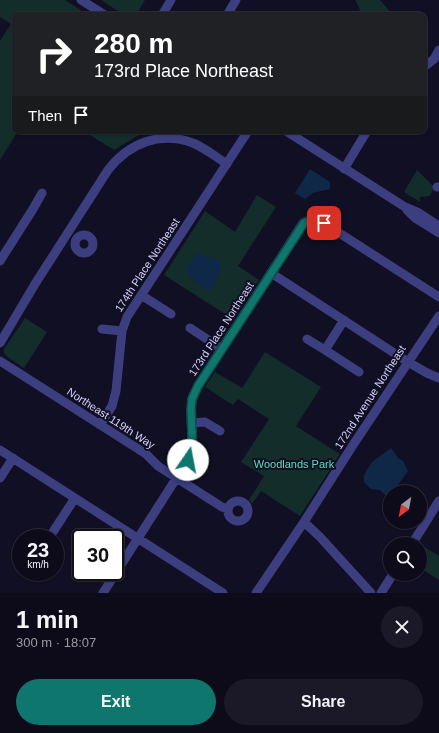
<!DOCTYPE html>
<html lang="en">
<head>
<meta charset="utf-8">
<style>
	body { margin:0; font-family:Arial,sans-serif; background:#1b1927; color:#f1f3f6; height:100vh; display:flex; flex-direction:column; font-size:15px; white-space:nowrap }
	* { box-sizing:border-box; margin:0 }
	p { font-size:13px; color:#9a9ba2 }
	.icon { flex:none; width:22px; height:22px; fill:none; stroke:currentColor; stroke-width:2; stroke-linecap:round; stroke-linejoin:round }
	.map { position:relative; height:593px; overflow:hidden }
	.side { display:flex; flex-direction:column; background:#0d0b1a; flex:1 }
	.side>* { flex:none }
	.top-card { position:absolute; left:12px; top:12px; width:415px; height:122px; border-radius:8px; box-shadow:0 1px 3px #0004,0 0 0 1px #2d2b39; background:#202124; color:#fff; overflow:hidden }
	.needle { width:26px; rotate:212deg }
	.tools { position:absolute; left:383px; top:485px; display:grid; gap:8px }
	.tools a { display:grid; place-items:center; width:44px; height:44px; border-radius:50%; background:#0d0b1a; box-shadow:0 1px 3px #0004,0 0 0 1px #2d2b39; font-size:20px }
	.speed { position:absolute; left:12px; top:529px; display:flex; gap:8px; font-size:20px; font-weight:700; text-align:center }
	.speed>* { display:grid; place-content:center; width:52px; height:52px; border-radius:50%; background:#0d0b1a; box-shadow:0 1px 3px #0004,0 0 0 1px #2d2b39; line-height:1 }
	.speed small { font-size:10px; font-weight:400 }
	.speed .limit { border:2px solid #111; border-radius:6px; background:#fff; color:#111 }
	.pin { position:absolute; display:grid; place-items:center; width:34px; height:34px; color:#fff; margin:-17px; border-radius:8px; box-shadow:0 2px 6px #0006 }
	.me { position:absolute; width:44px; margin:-22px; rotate:12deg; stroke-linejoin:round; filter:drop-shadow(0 0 3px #0008) }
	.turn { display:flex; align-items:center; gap:14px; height:84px; padding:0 16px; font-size:18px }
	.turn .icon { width:52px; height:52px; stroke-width:2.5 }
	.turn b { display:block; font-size:28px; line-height:34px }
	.then { display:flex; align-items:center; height:38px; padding:0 16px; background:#0003; gap:8px; font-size:15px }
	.round { display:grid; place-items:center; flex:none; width:42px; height:42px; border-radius:21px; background:#1b1927 }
	.headline { display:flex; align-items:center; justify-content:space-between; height:68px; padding:0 16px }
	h1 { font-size:24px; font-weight:600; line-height:30px }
	.action { display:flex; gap:8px; margin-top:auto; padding:8px 16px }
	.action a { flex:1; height:46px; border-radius:24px; background:#0f766e; color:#fff; font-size:16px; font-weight:600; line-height:46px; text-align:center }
	.action a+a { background:#1b1927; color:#f1f3f6 }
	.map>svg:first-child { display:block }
</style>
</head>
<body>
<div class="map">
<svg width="439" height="593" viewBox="0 0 439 593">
	<rect width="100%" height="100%" fill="#110f23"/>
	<path fill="#122d2a" d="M0,0H65L88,15H15V131H18L0,160V41L11,24L0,17Z
		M101,0H145L136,15H124Z
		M355,0H380L393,15H362L357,3Z
		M79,131H152L139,135L114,150L90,135Z
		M417,170L434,187L430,196L420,197V202L404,192Z
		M257,195L276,207L238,266L259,280L233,319L164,275L205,211L235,232Z
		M25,318L47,332L24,368L6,356L4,353V349Z
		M265,352L321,387L296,426L340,454L300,516L261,491L252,504L249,500L264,476L241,462L269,419L238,399L233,405L205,387L215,372L242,388Z
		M421,545L439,556V580L420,568V546Z"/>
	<path fill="#102847" d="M310,169L330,182V189L313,193L305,199L295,193Z
		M196,254L218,260L221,264L220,273L212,289L207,290C197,284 191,280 186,269Z
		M391,448L398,458L403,461L408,471L393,492H390V497L388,498L380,490L371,489L364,482V475L372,462Z"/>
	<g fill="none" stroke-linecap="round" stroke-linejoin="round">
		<path stroke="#3c3e80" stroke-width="9" d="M81,0L105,15
			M162,15L171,0
			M227,15L236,0
			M424,67L434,59L439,50
			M286,131L405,207L419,213L439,226
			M344,169L367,131
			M437,187H439
			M407,210L415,218L439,233
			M75 244a9 9 0 1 1 18 0a9 9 0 1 1-18 0Z
			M0,261L33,209L42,193
			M271,273L408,362L427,373L439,378
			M141,295L171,314
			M344,320L325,350L359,372
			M190,328L222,349
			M102,329L122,331
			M307,339L325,350
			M0,343L35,284L108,170C129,143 159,131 193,143C205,148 216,157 227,164
			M0,361L146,454L158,466L222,507L228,509
			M191,423L205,422L220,431
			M100,425L112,406L116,391L122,331L127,317L248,131
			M0,450L223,593
			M0,478L13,458
			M228 511a10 10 0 1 1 20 0a10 10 0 1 1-20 0Z
			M304,522L320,537L371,593
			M49,538L75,498
			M412,544L439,501
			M103,593L188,460L192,447V432L191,411L192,399L198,386L303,223L310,220H319L439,297
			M256,593L304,522L353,445L439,316
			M381,593L393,574"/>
	</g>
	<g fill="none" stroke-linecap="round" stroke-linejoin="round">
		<defs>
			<path id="route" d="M188,460L192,447V432L191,410L192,399L198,386L304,223C312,219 316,218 324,223"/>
		</defs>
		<use href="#route" stroke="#0a4d48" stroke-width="10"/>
		<use href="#route" stroke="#0f766e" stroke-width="7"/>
	</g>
	<g text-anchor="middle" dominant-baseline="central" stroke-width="4" stroke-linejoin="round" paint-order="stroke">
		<g font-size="11" fill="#d5d3fd" stroke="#110f23">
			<text transform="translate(147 265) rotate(-57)">174th Place Northeast</text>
			<text transform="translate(221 329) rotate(-57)">173rd Place Northeast</text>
			<text transform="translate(370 397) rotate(-57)">172nd Avenue Northeast</text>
			<text transform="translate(111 418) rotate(33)">Northeast 119th Way</text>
		</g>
		<g font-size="11" fill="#61dbb4" stroke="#110f23">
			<text x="294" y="464">Woodlands Park</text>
		</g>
	</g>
</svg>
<div class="tools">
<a><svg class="needle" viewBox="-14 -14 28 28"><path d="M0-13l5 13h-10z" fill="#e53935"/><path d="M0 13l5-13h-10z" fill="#9a9ba2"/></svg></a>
<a><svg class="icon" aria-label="search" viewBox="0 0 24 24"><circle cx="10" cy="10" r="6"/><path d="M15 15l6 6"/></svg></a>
</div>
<div class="speed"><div>23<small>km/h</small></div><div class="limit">30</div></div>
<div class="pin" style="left:324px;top:223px;background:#d93025"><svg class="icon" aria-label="arrive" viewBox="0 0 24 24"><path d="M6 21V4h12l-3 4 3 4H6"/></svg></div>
<svg class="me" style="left:188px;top:460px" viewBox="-20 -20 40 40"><circle r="19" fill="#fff"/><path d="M0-13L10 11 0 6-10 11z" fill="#0f766e"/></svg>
<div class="top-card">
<div class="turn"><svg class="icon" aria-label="right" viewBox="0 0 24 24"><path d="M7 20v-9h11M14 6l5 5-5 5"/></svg><div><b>280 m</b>173rd Place Northeast</div></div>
<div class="then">Then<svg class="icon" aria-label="arrive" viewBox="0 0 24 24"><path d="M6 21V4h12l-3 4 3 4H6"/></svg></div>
</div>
</div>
<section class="side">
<div class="headline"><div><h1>1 min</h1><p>300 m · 18:07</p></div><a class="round"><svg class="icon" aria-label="close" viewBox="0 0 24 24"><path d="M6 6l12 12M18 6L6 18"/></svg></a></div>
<div class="action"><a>Exit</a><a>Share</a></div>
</section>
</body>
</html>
